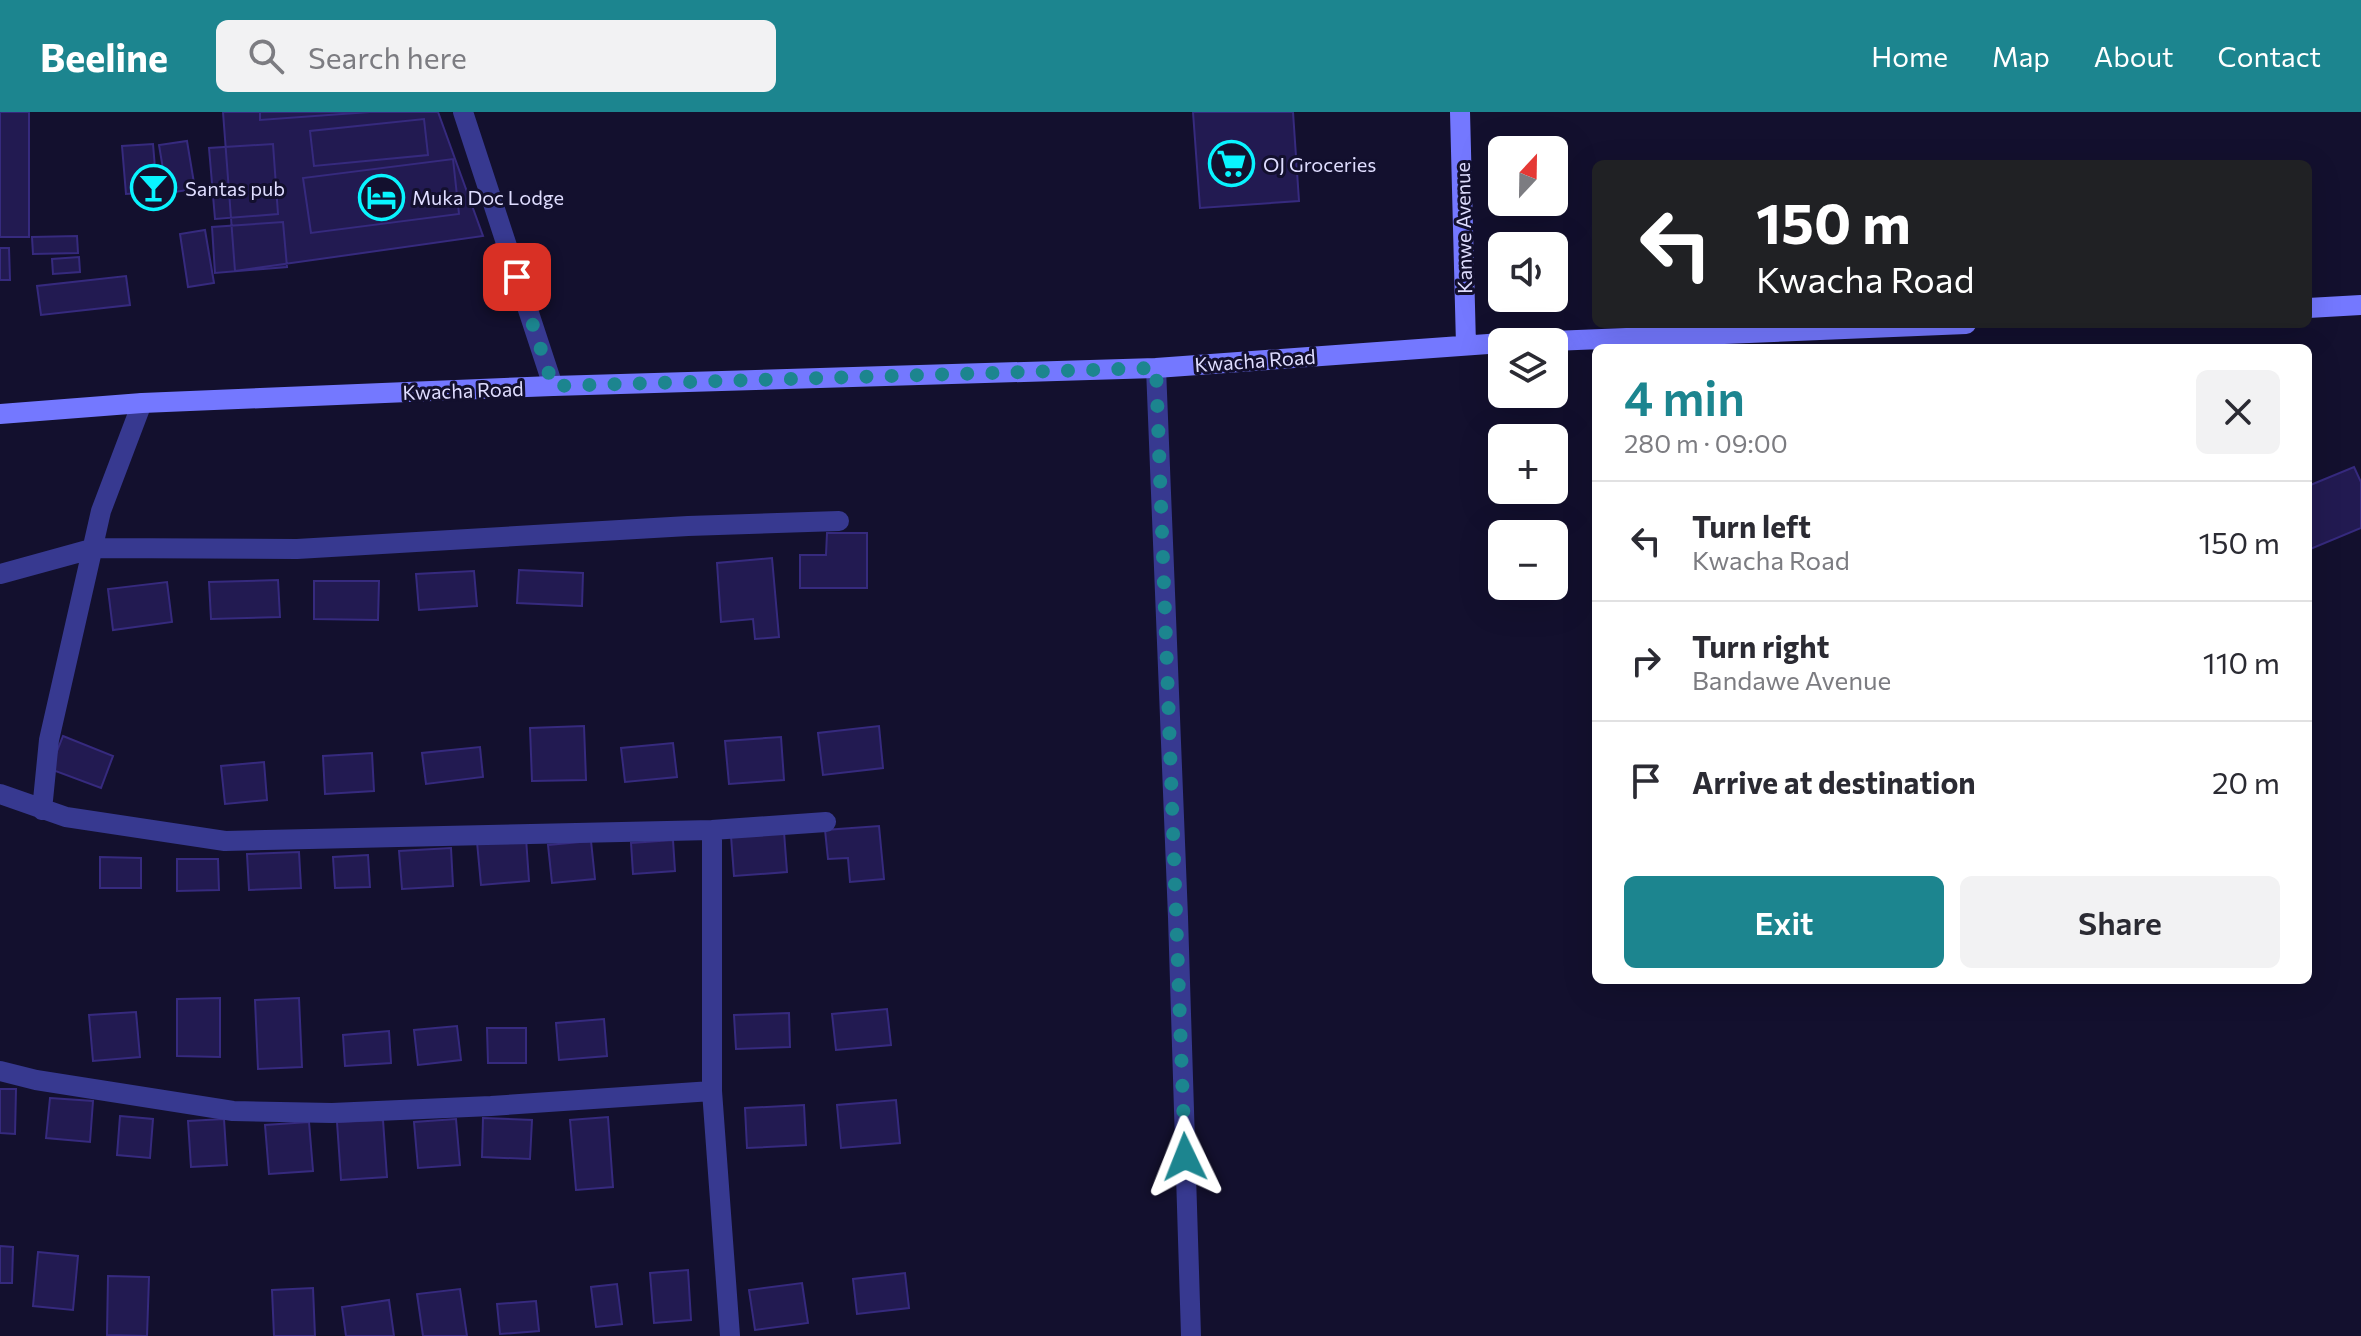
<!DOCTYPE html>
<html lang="en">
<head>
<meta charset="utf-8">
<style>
	body { margin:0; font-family:Commissioner,sans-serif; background:#f2f2f3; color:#2b2b33; height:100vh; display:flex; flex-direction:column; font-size:30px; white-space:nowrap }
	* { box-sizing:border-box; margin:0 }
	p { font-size:26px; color:#7c7c81 }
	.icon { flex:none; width:44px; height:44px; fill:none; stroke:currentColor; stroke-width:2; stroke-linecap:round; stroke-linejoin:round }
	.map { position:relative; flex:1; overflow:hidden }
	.panel { position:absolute; left:1592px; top:232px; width:720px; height:640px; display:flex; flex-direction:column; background:#fff; border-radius:12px; box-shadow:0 8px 32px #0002 }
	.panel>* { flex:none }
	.guide { position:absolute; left:1592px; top:48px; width:720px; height:168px; border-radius:12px; box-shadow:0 8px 32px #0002; background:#202124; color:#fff; overflow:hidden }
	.needle { width:52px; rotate:22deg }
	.controls { position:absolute; left:1488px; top:24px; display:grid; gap:16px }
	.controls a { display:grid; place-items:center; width:80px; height:80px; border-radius:12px; background:#fff; box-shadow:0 8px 32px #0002; font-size:40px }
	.pin { position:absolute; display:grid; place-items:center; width:68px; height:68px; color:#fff; margin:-34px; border-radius:16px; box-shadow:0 4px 12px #0006 }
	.me { position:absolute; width:88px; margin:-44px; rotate:358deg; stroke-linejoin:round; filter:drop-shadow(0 0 6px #0008) }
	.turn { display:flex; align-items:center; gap:28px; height:168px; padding:0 32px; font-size:36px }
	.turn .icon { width:104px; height:104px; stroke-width:2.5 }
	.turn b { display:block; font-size:56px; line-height:68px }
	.round { display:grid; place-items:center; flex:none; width:84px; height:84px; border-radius:12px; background:#f2f2f3 }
	.head { display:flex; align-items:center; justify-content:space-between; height:136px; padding:0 32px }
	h1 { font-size:48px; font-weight:600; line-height:60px; color:#1c858f }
	.primary-button { display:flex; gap:16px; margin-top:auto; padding:16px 32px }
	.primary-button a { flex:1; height:92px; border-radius:12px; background:#1c858f; color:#fff; font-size:32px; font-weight:600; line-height:92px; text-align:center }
	.primary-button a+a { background:#f2f2f3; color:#2b2b33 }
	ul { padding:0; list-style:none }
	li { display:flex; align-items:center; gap:24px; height:120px; padding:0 32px; border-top:2px solid #e1e1e2 }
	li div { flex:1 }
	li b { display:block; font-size:30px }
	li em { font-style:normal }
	header { display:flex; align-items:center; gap:48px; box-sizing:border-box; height:112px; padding:0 40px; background:#1c858f; color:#fff }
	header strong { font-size:38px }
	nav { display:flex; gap:44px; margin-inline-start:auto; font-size:28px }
	.search { width:560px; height:72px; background:#f2f2f3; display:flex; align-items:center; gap:20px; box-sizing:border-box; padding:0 28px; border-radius:12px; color:#7c7c81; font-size:30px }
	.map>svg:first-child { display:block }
</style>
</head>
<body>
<header>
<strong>Beeline</strong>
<div class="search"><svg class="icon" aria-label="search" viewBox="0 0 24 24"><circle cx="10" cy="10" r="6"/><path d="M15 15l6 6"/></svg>Search here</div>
<nav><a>Home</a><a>Map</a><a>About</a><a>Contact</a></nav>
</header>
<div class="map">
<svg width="2361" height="1224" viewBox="0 0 2361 1224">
	<rect width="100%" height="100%" fill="#13102e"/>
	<path fill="#221a51" stroke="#362a7e" stroke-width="2" d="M0,0H29V125H0Z
		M223,0H438L483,124L235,159Z
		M260,0H370L260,8Z
		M1193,0H1293L1299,89L1200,96Z
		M424,7L428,43L314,54L310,19Z
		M187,29L195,77L167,81L159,33Z
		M153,32L157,80L126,82L122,34Z
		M273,32L278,102L215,107L209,36Z
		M453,47L459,102L311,121L303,66Z
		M283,110L287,155L215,161L212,115Z
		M205,118L214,171L188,175L180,122Z
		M77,124L78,141L33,142L32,125Z
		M0,136H9L10,168H0Z
		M79,145L80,160L53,162L52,147Z
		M126,164L130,193L41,203L37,174Z
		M2354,355L2361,370V416L2308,438V374Z
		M827,421H867V476H800V443H826Z
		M772,446L779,525L755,527L753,507L721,510L717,451Z
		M519,458L583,461L582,494L517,491Z
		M474,459L477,494L419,498L416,462Z
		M278,468L280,505L211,507L209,470Z
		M314,469H379L378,508L314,507Z
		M167,470L172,510L113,518L108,477Z
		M584,614L586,668L532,669L530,616Z
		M879,614L883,656L823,663L818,621Z
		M63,624L113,644L101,676L50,657Z
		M781,625L784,668L729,672L725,629Z
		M673,631L677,665L625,670L621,636Z
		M480,635L483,665L426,672L422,641Z
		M372,641L374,679L325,682L323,644Z
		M264,650L267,688L225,692L221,654Z
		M879,714L884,767L850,770L848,746L828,747L825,718Z
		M784,720L787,760L734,764L731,724Z
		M526,726L529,769L481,773L477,730Z
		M673,728L675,759L633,762L631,731Z
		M591,729L595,767L552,771L548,733Z
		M451,736L453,774L402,777L399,739Z
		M299,740L301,776L249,778L247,742Z
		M368,743L370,775L335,776L333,745Z
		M100,745L141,746V776H100Z
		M177,747H218L219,778L177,779Z
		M220,886V945L177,944V887Z
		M299,886L302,955L258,957L255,888Z
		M887,897L891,933L836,938L832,902Z
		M136,900L140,945L93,949L89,903Z
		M789,901L790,935L736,937L734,903Z
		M604,907L607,944L559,948L556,911Z
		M457,914L461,948L418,953L414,918Z
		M487,916H526V951H488Z
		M389,919L391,951L345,954L343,923Z
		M0,977H16L15,1022L0,1021Z
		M50,986L93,989L90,1030L46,1026Z
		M896,988L900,1031L841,1036L837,993Z
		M804,993L806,1033L747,1036L745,996Z
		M120,1004L153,1007L150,1046L117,1043Z
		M608,1005L613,1075L576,1078L570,1008Z
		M483,1006L532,1008L530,1047L482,1045Z
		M224,1007L227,1053L191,1055L188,1009Z
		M456,1007L460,1053L418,1056L414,1010Z
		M383,1008L387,1065L341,1068L337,1010Z
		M309,1010L313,1059L269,1062L265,1013Z
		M0,1134L13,1135L12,1171H0Z
		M38,1140L78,1144L73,1198L33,1194Z
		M688,1158L691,1208L654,1211L650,1161Z
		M905,1161L909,1196L857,1202L853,1167Z
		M108,1164L149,1165L147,1224L107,1223Z
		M802,1171L808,1211L755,1218L749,1178Z
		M617,1172L622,1212L596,1215L591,1175Z
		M313,1176L315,1224H274L272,1178Z
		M460,1177L467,1224H423L417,1182Z
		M389,1188L394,1224H346L342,1195Z
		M536,1189L539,1219L500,1222L497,1192Z"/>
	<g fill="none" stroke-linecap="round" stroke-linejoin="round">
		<path stroke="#373990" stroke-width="20" d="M463,0L553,274
			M1156,256L1178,805L1191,1224
			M0,462L95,436L297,437L688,414L839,409
			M0,682L66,705L225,729L712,718L826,710
			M42,698L49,628L101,399L142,291
			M712,718V979L730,1224
			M0,959L36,968L233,999L332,1001L491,994L712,979"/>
		<path stroke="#7478ff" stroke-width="20" d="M1460,0L1466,233
			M2308,196L2361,193
			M1528,230L1966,212
			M0,302L142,291L553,274L1156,256L1502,231"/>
	</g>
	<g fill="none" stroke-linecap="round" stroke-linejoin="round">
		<path stroke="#1c858f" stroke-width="14" stroke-dasharray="0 25.2" d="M517,165L553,274L1156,256L1185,1045"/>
	</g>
	<defs>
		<symbol id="supermarket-ring" viewBox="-11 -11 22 22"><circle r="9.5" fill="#13102e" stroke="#09f4ff" stroke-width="1.5"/><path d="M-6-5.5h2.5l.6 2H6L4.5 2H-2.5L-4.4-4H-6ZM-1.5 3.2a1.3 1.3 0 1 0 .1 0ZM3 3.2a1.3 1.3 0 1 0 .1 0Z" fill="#09f4ff"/></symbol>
		<symbol id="bar-ring" viewBox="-11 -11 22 22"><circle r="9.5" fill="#13102e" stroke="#09f4ff" stroke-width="1.5"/><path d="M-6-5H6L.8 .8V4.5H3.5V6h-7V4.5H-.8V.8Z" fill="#09f4ff"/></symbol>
		<symbol id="hotel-ring" viewBox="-11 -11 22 22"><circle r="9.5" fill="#13102e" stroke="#09f4ff" stroke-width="1.5"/><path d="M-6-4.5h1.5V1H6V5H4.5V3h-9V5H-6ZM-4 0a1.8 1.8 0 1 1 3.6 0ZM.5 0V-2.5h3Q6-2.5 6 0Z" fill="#09f4ff"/></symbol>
	</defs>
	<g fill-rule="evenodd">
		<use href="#supermarket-ring" x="1206" y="26" width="51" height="51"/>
		<use href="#bar-ring" x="128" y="50" width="51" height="51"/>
		<use href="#hotel-ring" x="356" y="60" width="51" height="51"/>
	</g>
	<g text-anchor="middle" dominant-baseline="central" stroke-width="6" stroke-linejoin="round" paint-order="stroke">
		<g font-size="20" fill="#dfddff" stroke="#13102e" text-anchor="start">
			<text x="1263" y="52">OJ Groceries</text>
			<text x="185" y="76">Santas pub</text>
			<text x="412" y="85">Muka Doc Lodge</text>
		</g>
		<g font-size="20" fill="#dfddff" stroke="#13102e">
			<text transform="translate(1463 116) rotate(-91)">Kanwe Avenue</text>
			<text transform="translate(1255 248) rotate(-4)">Kwacha Road</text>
			<text transform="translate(463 278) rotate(-2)">Kwacha Road</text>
		</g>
	</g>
</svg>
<div class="controls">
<a><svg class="needle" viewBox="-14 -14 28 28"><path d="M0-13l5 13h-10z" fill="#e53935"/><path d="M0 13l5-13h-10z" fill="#7c7c81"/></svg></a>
<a><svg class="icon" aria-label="sound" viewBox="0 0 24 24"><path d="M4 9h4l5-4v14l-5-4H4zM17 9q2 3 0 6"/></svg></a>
<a><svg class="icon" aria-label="layers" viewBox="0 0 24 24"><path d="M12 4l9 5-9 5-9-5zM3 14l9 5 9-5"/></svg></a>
<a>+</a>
<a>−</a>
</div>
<div class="pin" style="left:517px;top:165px;background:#d93025"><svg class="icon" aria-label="arrive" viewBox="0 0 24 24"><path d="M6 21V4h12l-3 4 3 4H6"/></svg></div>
<svg class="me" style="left:1185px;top:1045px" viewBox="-20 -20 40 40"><path d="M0-17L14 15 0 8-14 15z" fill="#1c858f" stroke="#fff" stroke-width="4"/></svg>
<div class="guide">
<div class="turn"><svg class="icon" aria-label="left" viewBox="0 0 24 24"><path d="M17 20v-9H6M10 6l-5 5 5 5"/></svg><div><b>150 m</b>Kwacha Road</div></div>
</div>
<section class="panel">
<div class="head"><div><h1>4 min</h1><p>280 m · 09:00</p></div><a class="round"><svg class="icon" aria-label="close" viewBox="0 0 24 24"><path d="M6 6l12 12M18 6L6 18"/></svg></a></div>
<ul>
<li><svg class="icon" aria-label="left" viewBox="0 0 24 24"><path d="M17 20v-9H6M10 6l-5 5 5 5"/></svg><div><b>Turn left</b><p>Kwacha Road</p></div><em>150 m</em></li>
<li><svg class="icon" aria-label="right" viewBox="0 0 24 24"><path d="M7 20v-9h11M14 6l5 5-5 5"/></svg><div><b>Turn right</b><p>Bandawe Avenue</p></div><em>110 m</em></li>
<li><svg class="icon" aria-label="arrive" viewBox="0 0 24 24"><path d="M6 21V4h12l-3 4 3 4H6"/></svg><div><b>Arrive at destination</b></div><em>20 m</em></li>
</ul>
<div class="primary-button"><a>Exit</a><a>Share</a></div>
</section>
</div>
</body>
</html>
